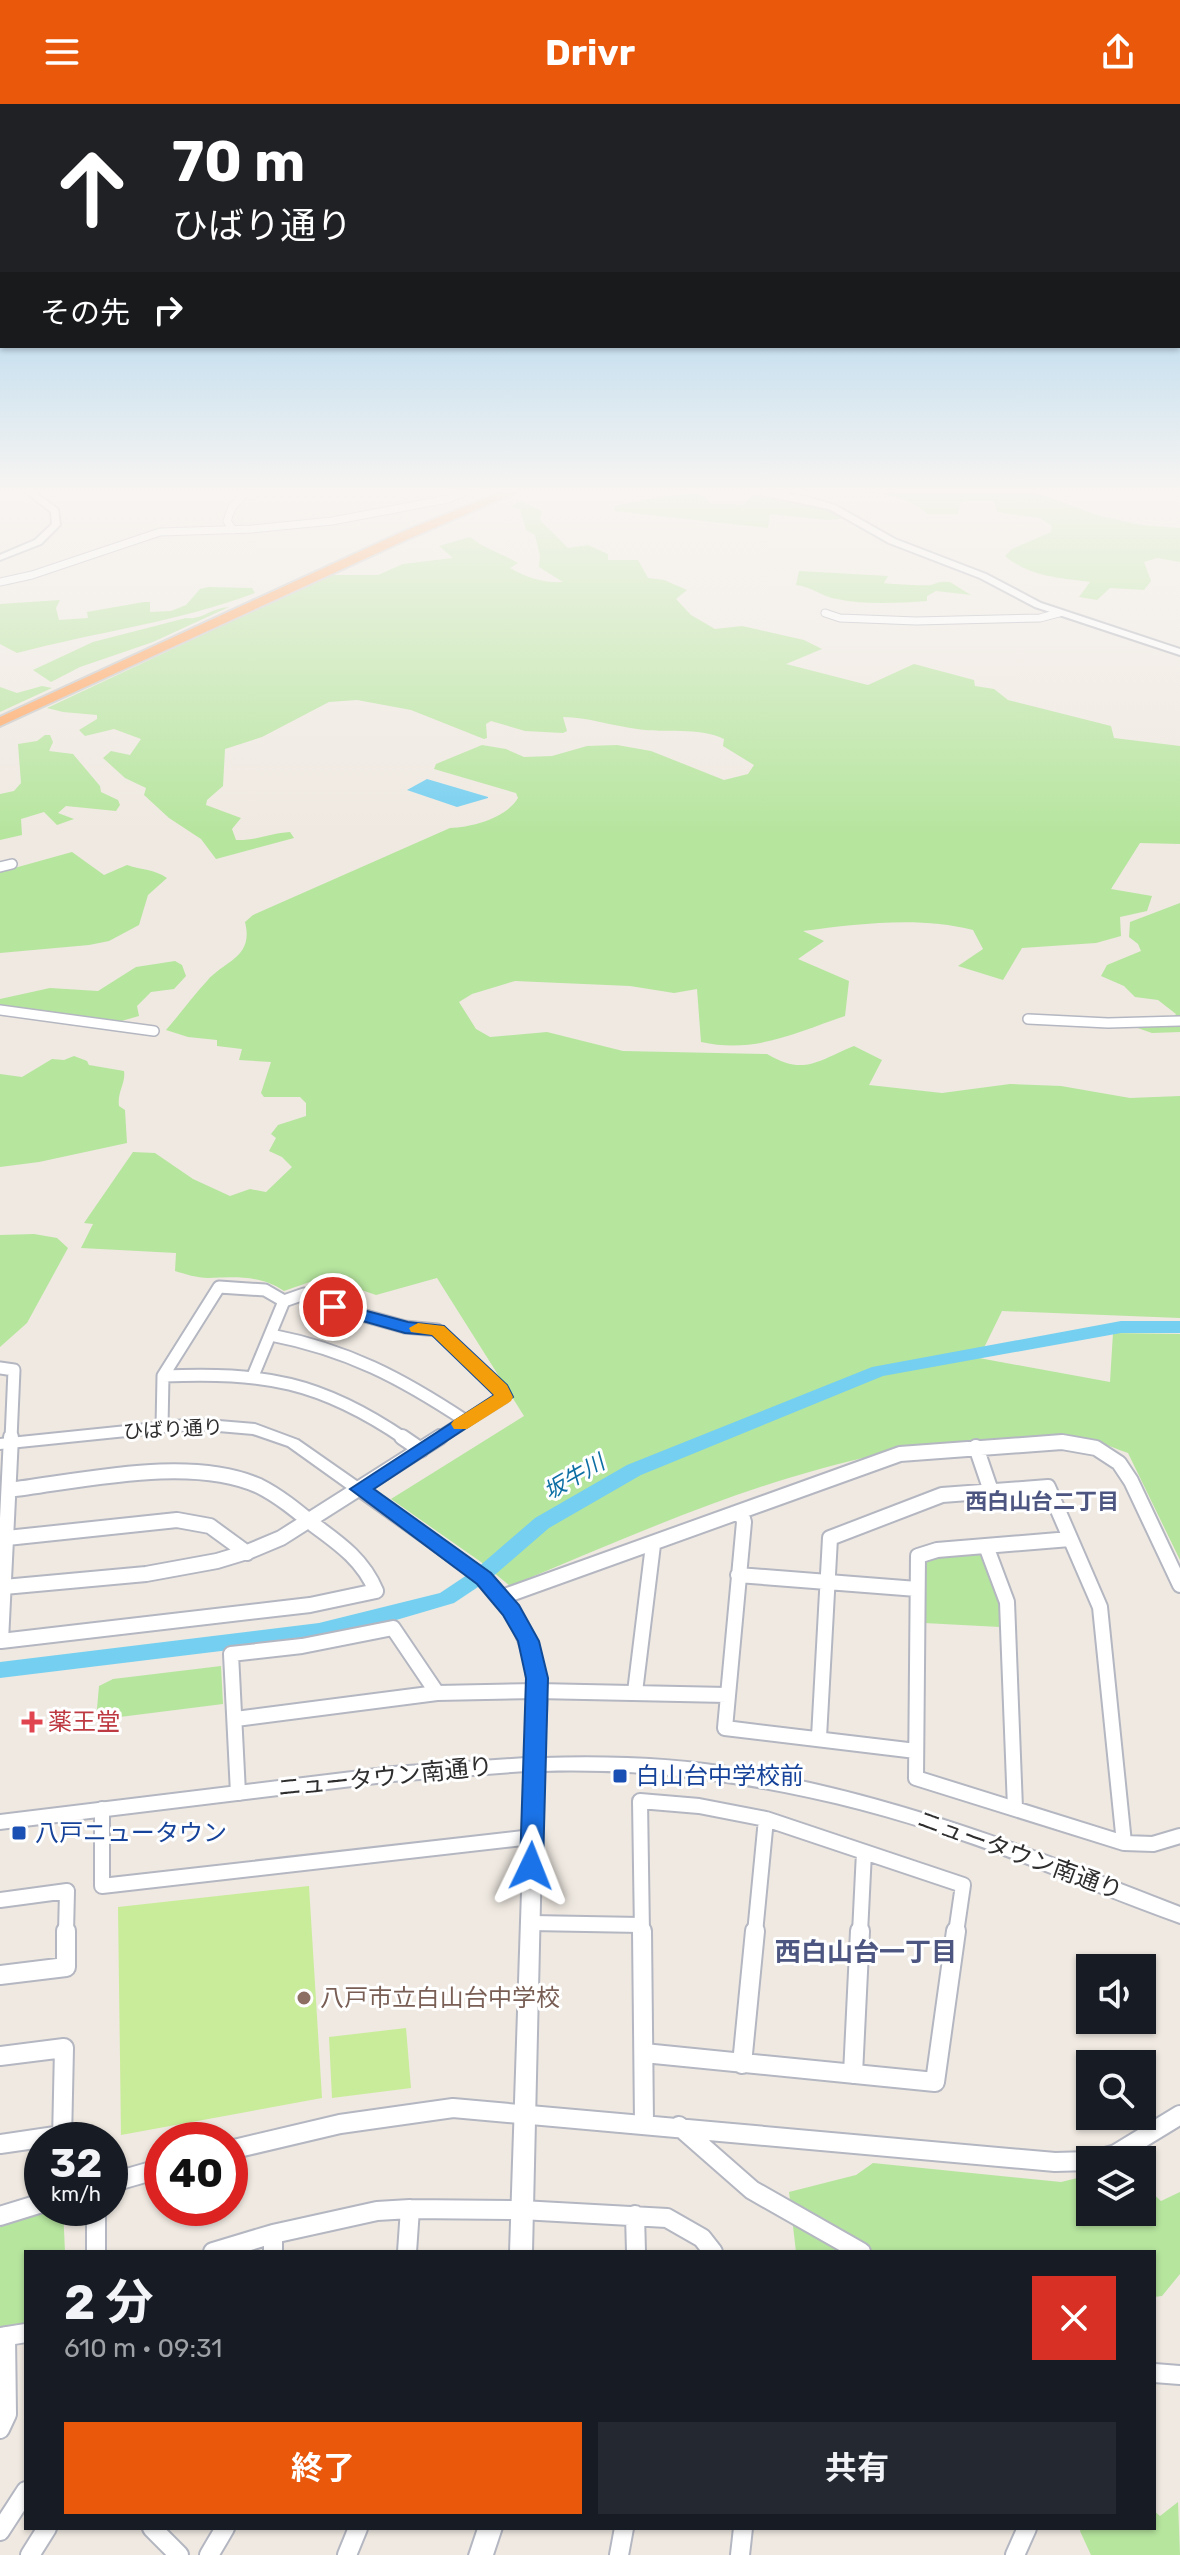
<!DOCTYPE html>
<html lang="ja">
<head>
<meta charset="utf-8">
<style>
	body { margin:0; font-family:Rubik,"Noto Sans JP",sans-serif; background:#242831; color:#f1f3f6; height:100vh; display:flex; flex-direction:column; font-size:30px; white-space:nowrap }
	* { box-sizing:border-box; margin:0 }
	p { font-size:26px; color:#9ea1a6 }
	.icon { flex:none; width:44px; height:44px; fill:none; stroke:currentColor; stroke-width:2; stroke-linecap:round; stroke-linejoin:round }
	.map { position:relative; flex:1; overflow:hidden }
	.side { position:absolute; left:24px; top:2146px; width:1132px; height:280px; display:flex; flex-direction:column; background:#171b24; border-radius:0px; box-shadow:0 2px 6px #0004 }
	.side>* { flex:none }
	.guide { position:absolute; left:0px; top:0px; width:1180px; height:244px; box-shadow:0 2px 6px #0004; background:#202124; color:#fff; overflow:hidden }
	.tools { position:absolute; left:1076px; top:1850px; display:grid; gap:16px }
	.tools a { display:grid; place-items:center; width:80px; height:80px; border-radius:0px; background:#171b24; box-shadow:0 2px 6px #0004; font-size:40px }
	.speed { position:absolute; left:24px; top:2018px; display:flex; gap:16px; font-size:40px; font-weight:700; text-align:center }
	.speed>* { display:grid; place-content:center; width:104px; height:104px; border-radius:50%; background:#171b24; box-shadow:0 2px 6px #0004; line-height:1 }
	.speed small { font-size:20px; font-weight:400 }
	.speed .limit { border:12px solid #d22; background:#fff; color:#111 }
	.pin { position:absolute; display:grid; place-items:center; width:68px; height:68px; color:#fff; margin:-34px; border:4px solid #fff; border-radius:50%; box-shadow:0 2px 8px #0007 }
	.me { position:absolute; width:88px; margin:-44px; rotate:2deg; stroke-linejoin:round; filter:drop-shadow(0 0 6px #0008) }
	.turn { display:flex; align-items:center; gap:28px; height:168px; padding:0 40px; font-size:36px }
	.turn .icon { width:104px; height:104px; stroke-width:2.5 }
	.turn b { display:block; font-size:56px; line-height:68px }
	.then { display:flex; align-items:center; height:76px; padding:0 40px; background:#0003; gap:16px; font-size:30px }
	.round { display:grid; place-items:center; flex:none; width:84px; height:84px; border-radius:0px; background:#242831 }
	.overview { display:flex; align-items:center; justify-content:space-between; height:136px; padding:0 40px }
	h1 { font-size:48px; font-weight:700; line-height:60px }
	.cta { display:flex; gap:16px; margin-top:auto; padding:16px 40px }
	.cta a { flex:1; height:92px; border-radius:0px; background:#ea580c; color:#fff; font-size:32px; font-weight:700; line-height:92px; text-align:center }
	.cta a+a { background:#242831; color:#f1f3f6 }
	header { display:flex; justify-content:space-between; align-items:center; height:104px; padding:0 40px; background:#ea580c; color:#fff; font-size:36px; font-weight:700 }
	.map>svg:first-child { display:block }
</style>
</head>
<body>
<header><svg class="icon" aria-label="menu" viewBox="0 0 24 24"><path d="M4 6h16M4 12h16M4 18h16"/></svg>Drivr<svg class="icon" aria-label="share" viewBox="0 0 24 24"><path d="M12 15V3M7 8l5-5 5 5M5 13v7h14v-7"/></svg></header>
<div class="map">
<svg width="1180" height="2451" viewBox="0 0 1180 2451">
	<rect width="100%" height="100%" fill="#efe9e1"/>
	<path fill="#b6e59e" d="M849,387H1031L1100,412L1141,421L1180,424V458L1157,454L1144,458L1151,477L1144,486L1110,484L1097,496L1079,493L1090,478C1060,474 1030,473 1005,452L1012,445L1051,428L1052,422L1040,414L997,408L994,397H961L958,410H927C907,390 877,389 849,387Z
		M701,390L711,400L743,401L753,392H772L843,407L856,413L828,416L770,410L768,424L614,407L615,402L665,392Z
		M521,397L542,407L540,416L568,444L588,441L608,450V456H638L648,474L664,476L687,486L676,495L691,511L715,525L742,522L804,536L822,545L786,560L868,581L914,560L974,576L975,582L994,585L1008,596L1111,622L1114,634L1180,642V740L1140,739L1111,785L1152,792L1147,807L1120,813L1121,832L1096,839L1022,844L1003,876L958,862L983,845L973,826C918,812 858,820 803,827L824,837L798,855L849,877L845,912C795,929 754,950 701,938L697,885L674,889L630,882L515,877L472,890L459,898L476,925L490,933L547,928L623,947L767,950C804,972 817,957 854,942L882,956L869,981L942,989L1010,980L1061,982L1130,994L1180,992V1214L1002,1207L979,1254L1110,1278L1113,1229L1180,1230V1456L1128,1349C1115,1345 1102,1338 1088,1335C1061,1331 1030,1334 1003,1335C828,1342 669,1416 510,1482L481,1458L391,1395L524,1312L437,1174L376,1191L324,1173L284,1187C261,1171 235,1173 208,1174C197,1174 185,1170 175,1167L176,1149L81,1144L93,1120L84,1119L133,1048L155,1049L193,1075L230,1092L250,1085L266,1088L292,1063L282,1053L269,1047L276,1034L271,1030L278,1021L306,1012V999L300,993H264L261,989L271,958L239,956L242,945L217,942V936L188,933L166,926C180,910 193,892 207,877C225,856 254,854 245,818L253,811L450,724C473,723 506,714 518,694L516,689L434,665L436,660L482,641L506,645L524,653L552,652L587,642L617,641L651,647L724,676L748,670L754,661L723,642L724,635C697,622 667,630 637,625C612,622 588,613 563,613L567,627L563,629L525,627L491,617L486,620L487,634L484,635L411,606L357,596L329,598L262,633L225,645L223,682L207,696L206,701L241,714L232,725L236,736C255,737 271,729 290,728L294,734L216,755L201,735L169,714L144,691L146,684L125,674L103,654L111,647L130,651L141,635L114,625L85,632L79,626L97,615V611L63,608L47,604L330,471H378L403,460L453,454L439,442L470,433C485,445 501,449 518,459L510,464C527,474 544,479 563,478L539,463L540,452L535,431L526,426L520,405L511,402Z
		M799,467L888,472L884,479C889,480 927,482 931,481C939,478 941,477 950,478L971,491L936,487L927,492V497C899,499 864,501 837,495C820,492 815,484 796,481Z
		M209,483L252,484L255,489C178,518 96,528 17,549L0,540V500L60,496L56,504L59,516L88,514L87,508L144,498H150V508L171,507L186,501L200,485Z
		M229,503L153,538L80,563L51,578L33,566L93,538L186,514C203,516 208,505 229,503Z
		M42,582L52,584L0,608V583L17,589Z
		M45,631H50L53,638L49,647L73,650L100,682L101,688L118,696L120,701L116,707L66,702L58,709L74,715L57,721L44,708L21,715L22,731L0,736V690L14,687L21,679L18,640L37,637Z
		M72,748L104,771L127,761C142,766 154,765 167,774L148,791L139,821L109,837L89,841L0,849V768Z
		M1180,799V928L1152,929L1129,921L1169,920L1176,910L1158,896L1135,893L1124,882L1101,872L1107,861L1141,847L1138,840L1129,833L1130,818Z
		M175,857L182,861L186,872L174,885L151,888L137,902L139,912L118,918L0,901V895L50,884L98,887L136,863Z
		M74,952L87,957L89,961L124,967C126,979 117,988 119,1002L125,1006L127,1039L39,1058L0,1063V970L22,973L52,955L64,956Z
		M34,1130L57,1134L68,1144L27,1219L0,1243V1131Z
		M981,1447L1000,1500V1523L924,1519L925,1460C937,1446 963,1448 981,1447Z
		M221,1562L223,1600L96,1616L99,1582L113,1575Z
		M873,2059L1061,2078L1090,2071V2108H1142V2080L1161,2097L1180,2088V2170L1162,2192L1154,2193V2148H796L789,2088L856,2071Z
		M58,2104H63L65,2148H26V2223L0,2228V2123Z
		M1178,2398L1180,2451H1091L1080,2427L1081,2424H1154V2407L1160,2412Z"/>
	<path fill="#c9ec9a" d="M309,1782L322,1994L121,2031L118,1803Z
		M406,1924L411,1984L332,1994L329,1933Z"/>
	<path fill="#75cff0" d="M427,675L488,693V694L457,703L407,686Z"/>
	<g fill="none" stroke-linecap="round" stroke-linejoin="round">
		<path fill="#75cff0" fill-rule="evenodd" d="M1121,1217H1180V1229H1121L883,1272L641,1371L549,1424L490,1475L454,1499L386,1519L319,1535L0,1574V1558L319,1519L440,1489L476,1465L535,1414L627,1361L872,1263Z"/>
		<defs>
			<path id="minor-far4" d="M233,426L227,417L232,403L248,387
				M0,478L32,471L160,428L252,425L332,417L448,395L467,387
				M825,509L840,514L916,517L1040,514L1059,509"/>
			<path id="minor-far3" d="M0,763L12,760
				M0,906L154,927
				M1028,915L1108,919L1180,917"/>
			<path id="minor-far2" d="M284,1197L304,1190L333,1203L405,1223L437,1226L500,1285L504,1293L437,1335
				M271,1231C348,1246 401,1274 466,1317
				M0,1264L14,1266L11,1335
				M163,1272C264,1268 320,1277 405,1335
				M162,1323L163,1272L219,1183L265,1186L284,1197L253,1272"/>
			<path id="minor-far1" d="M402,1333L421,1346
				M976,1343L991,1387
				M9,1386C82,1377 190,1351 259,1382C279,1392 297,1407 314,1421C340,1440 363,1456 376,1487L310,1501L1,1537L11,1333
				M741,1408L744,1418L725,1624L916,1647
				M7,1434L177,1416L210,1422L247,1449
				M1070,1435L937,1446L918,1452L916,1674L1124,1739L1153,1740L1180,1732
				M986,1442L1007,1498L1015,1704
				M738,1471L917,1485
				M4,1483L146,1470L217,1457L250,1447L281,1434L440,1333
				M502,1493L900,1350L1062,1338L1096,1344L1119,1359L1131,1377L1180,1481
				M635,1588L653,1441
				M236,1615L437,1589L537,1587L727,1591
				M819,1633L830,1434L942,1391L1048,1383L1100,1503L1124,1739
				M238,1689L231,1550L302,1542L393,1524L437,1589
				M102,1705V1782L532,1733
				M0,1796L67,1787L66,1829
				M531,1819L641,1821
				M642,1829L640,1697L699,1702L766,1715L963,1781L956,1829
				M755,1829L766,1715
				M860,1829L864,1748"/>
			<path id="minor" d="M642,1827L644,2019
				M0,1871L66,1863V1827
				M644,1949L935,1978L956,1827
				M0,1952L64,1944L62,2036
				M742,1960L755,1827
				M853,1970L860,1827
				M679,2022L752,2086L861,2148
				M0,2040L62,2031
				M230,2046L340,2020L453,2004L1055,2058L1090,2057
				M1094,2056L1116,2050L1180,2011
				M110,2079L162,2064
				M96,2104V2148
				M635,2111L636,2148
				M0,2112L42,2099
				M273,2130V2148
				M213,2148L273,2130L377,2107L410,2105L521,2106L667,2114L702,2134L713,2148
				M407,2148L410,2105
				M1,2233L26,2229
				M1154,2269L1180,2271
				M0,2325L7,2310L6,2232
				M152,2424L179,2451
				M0,2427L26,2387
				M30,2451L47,2424
				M209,2451L225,2424
				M347,2451L358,2424
				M619,2451L624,2424
				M740,2451L743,2424
				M1015,2451L1027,2424"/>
			<path id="tertiary" d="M24,387H33L58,405L60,421L41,440L0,456V451L35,436L52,420L51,408Z
				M195,1315L255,1320L298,1336L490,1470C518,1499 539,1531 545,1572C549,1598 544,1628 543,1654C610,1652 678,1654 744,1666C895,1691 1038,1747 1180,1803V1819C1106,1793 1034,1760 959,1735C824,1689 686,1663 543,1667L532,2148H510L526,1667L393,1677L0,1725V1711L393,1663L526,1654C529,1575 536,1540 478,1478L288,1342L253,1330L195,1325L0,1345V1335Z
				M478,2424H502L493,2451H469Z"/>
			<path id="secondary" d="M743,387H767L803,392L835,401L895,435L986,470L1041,499L1180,545V551L1035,503L980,474L889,439L829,405Z"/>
			<path id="motorway" d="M503,387H520L408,435L0,622V613L400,429Z"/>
		</defs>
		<use href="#minor-far4" stroke="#b4b7c1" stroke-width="9"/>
		<use href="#minor-far3" stroke="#b4b7c1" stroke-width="12"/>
		<use href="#minor-far2" stroke="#b4b7c1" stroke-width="15"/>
		<use href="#minor-far1" stroke="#b4b7c1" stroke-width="18"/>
		<use href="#minor" stroke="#b4b7c1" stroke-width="22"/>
		<use href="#tertiary" stroke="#b4b7c1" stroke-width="4"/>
		<use href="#secondary" stroke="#b4b7c1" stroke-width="4"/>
		<use href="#motorway" stroke="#c9c9c9" stroke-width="4"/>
		<use href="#minor-far4" stroke="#fff" stroke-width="7"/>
		<use href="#minor-far3" stroke="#fff" stroke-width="9"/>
		<use href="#minor-far2" stroke="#fff" stroke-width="11"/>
		<use href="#minor-far1" stroke="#fff" stroke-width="14"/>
		<use href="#minor" stroke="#fff" stroke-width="18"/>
		<use href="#tertiary" fill="#fff" fill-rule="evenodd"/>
		<use href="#secondary" fill="#fff" fill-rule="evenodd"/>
		<use href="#motorway" fill="#ffa35c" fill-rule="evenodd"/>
	</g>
	<linearGradient id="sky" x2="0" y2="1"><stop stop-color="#7abfeb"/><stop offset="0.53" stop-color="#f8f5f2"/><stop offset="1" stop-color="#f8f5f2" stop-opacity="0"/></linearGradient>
	<rect width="1180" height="730" fill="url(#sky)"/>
	<path fill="#1a73e8" stroke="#114b97" stroke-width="2" d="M333,1198L408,1218L444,1222L507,1281L513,1293L374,1385L491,1469L519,1501L539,1537L548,1574L543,1762L540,1769L531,1771L523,1769L520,1762L526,1574L518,1537L503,1511L477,1480L350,1385L494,1291L432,1231L405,1229L327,1207L324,1203Z"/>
	<path fill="#f59e0b" d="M418,1219L444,1222L507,1281L513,1293L511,1297L467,1325H454L451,1320L454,1316L494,1291L432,1231L411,1228L409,1224Z"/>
	<path fill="#e0444e" stroke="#fff" stroke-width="3" d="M28 1606h8v8h8v8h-8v8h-8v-8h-8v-8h8z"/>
	<g fill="#1a4fb4" stroke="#fff" stroke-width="3">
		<rect x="612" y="1664" width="16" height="16" rx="4"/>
		<rect x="11" y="1721" width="16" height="16" rx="4"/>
	</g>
	<circle fill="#8d6e63" stroke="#fff" stroke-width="3" cx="304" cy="1894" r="8"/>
	<g text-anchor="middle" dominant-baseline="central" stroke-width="6" stroke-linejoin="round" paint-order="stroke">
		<g font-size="20" fill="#2e2e2e" stroke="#fff">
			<text transform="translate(173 1325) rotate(-3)">ひばり通り</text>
		</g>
		<g font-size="22" font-style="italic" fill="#0d6fa3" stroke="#fff">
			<text transform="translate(574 1373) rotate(-30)">坂牛川</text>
		</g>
		<g font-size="22" font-weight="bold" fill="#4d5680" stroke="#fff">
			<text x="1042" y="1397">西白山台二丁目</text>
		</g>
		<g font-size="24" fill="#be3a42" stroke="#fff" text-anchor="start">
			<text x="48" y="1618">薬王堂</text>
		</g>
		<g font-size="24" fill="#164399" stroke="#fff" text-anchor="start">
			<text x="636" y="1672">白山台中学校前</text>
			<text x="35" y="1729">八戸ニュータウン</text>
		</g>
		<g font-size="24" fill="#2e2e2e" stroke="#fff">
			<text transform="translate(385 1673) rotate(-6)">ニュータウン南通り</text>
			<text transform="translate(1020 1751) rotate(20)">ニュータウン南通り</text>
		</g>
		<g font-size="24" fill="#785e54" stroke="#fff" text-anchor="start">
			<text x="320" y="1894">八戸市立白山台中学校</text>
		</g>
		<g font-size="26" font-weight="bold" fill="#4d5680" stroke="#fff">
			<text x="866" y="1848">西白山台一丁目</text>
		</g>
	</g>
</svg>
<div class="tools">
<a><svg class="icon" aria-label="sound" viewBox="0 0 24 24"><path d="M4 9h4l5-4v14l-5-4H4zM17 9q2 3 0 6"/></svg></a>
<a><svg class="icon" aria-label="search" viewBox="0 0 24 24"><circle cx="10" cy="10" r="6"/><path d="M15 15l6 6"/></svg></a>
<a><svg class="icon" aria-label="layers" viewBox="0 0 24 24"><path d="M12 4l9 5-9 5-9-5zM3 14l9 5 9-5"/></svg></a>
</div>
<div class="speed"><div>32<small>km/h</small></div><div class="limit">40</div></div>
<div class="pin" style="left:333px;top:1203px;background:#d93025"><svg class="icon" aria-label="arrive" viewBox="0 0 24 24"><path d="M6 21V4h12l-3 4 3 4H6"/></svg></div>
<svg class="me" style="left:531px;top:1762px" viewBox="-20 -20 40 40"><path d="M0-17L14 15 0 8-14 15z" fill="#1a73e8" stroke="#fff" stroke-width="4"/></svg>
<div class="guide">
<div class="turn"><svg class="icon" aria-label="ahead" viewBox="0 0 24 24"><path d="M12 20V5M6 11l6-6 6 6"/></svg><div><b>70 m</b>ひばり通り</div></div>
<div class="then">その先<svg class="icon" aria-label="right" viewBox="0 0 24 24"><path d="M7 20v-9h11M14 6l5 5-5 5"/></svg></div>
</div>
<section class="side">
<div class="overview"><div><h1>2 分</h1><p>610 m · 09:31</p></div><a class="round" style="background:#d93025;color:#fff"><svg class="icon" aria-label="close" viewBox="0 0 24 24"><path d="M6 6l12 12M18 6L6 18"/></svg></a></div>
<div class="cta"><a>終了</a><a>共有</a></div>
</section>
</div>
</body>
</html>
